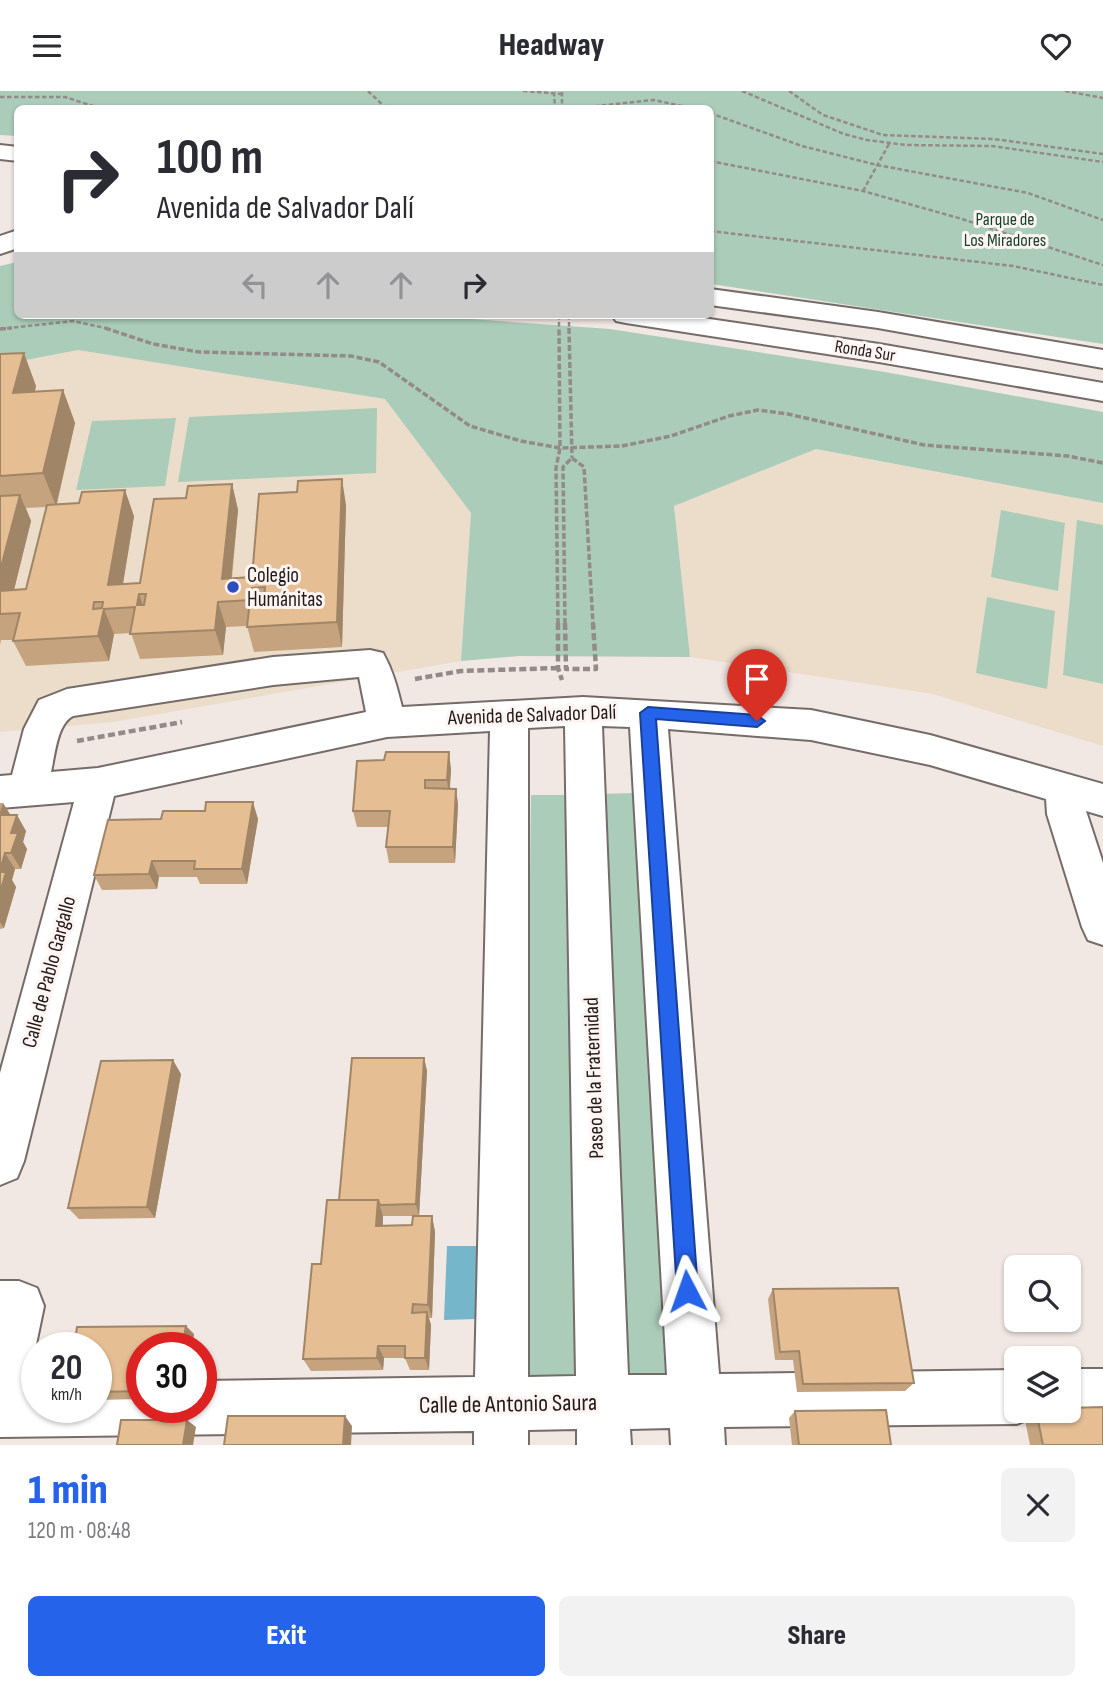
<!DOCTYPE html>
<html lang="en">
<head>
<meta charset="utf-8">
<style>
	body { margin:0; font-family:"Sofia Sans Condensed",sans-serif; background:#f2f2f3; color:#2b2b33; height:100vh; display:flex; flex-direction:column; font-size:26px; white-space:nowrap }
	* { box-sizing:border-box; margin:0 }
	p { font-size:23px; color:#7c7c81 }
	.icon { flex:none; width:38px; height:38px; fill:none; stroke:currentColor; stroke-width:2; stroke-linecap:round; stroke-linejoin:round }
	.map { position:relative; height:1354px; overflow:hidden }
	.sheet { display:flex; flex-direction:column; background:#fff; flex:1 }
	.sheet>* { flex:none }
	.banner { position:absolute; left:14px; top:14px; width:700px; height:214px; border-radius:10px; box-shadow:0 2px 5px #0004; background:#fff; color:#2b2b33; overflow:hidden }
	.tools { position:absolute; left:1004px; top:1164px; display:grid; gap:14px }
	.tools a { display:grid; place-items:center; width:77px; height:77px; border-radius:10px; background:#fff; box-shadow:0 2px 5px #0004; font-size:35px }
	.speed { position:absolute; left:21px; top:1241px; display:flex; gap:14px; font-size:35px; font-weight:700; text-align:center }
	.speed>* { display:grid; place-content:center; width:91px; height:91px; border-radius:50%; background:#fff; box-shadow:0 2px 5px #0004; line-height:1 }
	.speed small { font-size:18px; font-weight:400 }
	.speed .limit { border:10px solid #d22; background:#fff; color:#111 }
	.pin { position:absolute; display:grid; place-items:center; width:60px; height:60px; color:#fff; margin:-72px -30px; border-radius:50% 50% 50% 0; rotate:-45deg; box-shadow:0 0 7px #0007 }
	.pin .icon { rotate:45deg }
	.me { position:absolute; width:77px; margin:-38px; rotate:356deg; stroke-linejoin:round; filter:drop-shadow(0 0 5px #0008) }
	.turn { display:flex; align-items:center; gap:24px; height:147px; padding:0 28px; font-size:32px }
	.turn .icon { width:91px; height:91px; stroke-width:2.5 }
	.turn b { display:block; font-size:49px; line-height:60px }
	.lanes { display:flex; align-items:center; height:66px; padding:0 28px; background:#0003; justify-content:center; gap:35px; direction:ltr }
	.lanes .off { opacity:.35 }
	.round { display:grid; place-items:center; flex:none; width:74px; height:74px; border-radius:10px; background:#f2f2f3 }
	.summary { display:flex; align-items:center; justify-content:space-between; height:119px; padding:0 28px }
	h1 { font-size:42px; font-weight:800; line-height:52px; color:#2563eb }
	.button { display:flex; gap:14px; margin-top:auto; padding:14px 28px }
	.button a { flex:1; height:80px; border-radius:10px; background:#2563eb; color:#fff; font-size:28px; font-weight:800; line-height:80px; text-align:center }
	.button a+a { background:#f2f2f3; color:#2b2b33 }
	header { display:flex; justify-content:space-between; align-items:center; height:91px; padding:0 28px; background:#fff; font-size:32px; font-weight:800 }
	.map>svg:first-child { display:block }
</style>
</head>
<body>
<header><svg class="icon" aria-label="menu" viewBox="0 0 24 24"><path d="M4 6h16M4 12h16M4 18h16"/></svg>Headway<svg class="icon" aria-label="heart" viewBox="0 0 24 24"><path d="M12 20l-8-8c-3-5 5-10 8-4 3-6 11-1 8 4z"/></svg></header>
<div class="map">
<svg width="1103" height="1354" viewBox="0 0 1103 1354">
	<rect width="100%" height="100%" fill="#f1e7e3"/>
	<path fill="#ebddca" d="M78,259L385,308L471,422L461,570L113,631L0,641V274Z
		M816,358L1103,412V655L933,603L690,566L674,415Z"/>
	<path fill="#abccb8" d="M0,0H1103V253L711,193L710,18H18L17,45L0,44Z
		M17,171L18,224H414L610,238L885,281L1103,321V412L816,358L674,415L690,566L519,565L461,570L471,422L385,308L78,259L0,274V175Z
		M377,317L376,382L178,391L189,326Z
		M176,327L165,395L76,399L92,330Z
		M1001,419L1065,432L1058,500L991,486Z
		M1077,429L1103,434V593L1063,584Z
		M987,506L1055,520L1047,598L976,582Z
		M634,702L673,1297L622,1298L596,703Z
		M531,704H566L578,1300H524Z"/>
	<path fill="#75b6ca" d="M447,1155H478L476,1228L444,1229Z"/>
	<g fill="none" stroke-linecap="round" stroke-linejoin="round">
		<defs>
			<path id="minor" d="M370,559L383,562C393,580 397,596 402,616L583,606L811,619L930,644L1103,693V725L1086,720L1103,772V854L1088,849L1082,836L1047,723L1046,708L930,674L811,649L668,638L719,1283L1017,1279V1320H1038L1036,1325L1017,1333L724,1336L725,1354H671L670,1337L630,1338L631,1354H577V1338L528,1339V1354H474V1340L0,1346V1190H19L37,1197L44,1215L28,1292H37V1316H96V1291H142V1316H201V1290L475,1286L490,640L387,646L114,705L24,1070L17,1087L0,1094V982L74,711L0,717V685L12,684L24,638L39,609L67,598L273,566ZM359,586L366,621L98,677L51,681C55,664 57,633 73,625L273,594ZM565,635L576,1285L528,1286V637ZM602,635L630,636L667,1284H628Z
				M1069,1278H1103V1332H1069L1050,1324L1048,1320H1069Z"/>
			<path id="major" d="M0,54L18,56V70L0,68Z
				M18,139V157L0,163V145Z
				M710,198L878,221L1103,259V277L878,237L710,214Z
				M612,224H682L879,253L1103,292V310L879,271L626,232L616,230Z"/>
		</defs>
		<use href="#minor" stroke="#756c69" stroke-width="4"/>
		<use href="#major" stroke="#756c69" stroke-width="4"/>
		<path stroke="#938b89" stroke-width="2.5" stroke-dasharray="4.5 2.5" stroke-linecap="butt" d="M368,0L387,18
			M523,0L562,3
			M742,0L844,43L867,49L906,54L992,55L1103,71
			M789,0L823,24L883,44L994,48L1103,63
			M1065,0L1103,7
			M554,1L555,18
			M562,1V18
			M0,6H65L102,18
			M567,18L654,9L696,18
			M710,22L802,55L877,74L1028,102L1103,129
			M710,70L863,100L962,128L1103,174
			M863,100L889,53
			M710,140L1013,175L1103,194
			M559,224V238
			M569,224V238
			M0,238L73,230L110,238"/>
		<path stroke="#938b89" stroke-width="3.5" stroke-dasharray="6 2.5" stroke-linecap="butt" d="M105,237L153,253L199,261L351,265L379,271L470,335L521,350L560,357L622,355L671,345L729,325L758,319L788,323L924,354L1068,365L1103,372
			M569,237L572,367
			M0,238L12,237
			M572,367L584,376L593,533
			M558,533L556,377L560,357L559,237
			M565,533L563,376L572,367"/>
		<path stroke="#938b89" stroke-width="4.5" stroke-dasharray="7 3.5" stroke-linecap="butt" d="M558,532V577L562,589
			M565,532L566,578H596L593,532
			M415,588L461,580L559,577
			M77,650L182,631"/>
		<use href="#minor" fill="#fff" fill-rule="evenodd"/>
		<use href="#major" fill="#fff" fill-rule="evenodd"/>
	</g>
	<path fill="#c5a37e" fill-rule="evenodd" d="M0,263L36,295L35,300L63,299L75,332L57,413L134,425L123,493L140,492L186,407L232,393L238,419L232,487L252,486L346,414L342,556L254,561L247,535L226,536L223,564L140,568L131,542L114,543L109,570L26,575L13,550V549H1L0,554ZM46,416L26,498L14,499L31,430L26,417Z
		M451,678L450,698H456L458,714L455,772H389L386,756L388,736H357L353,720Z
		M0,712H3L10,724L26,740L23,751L27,758L21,778H15L12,789L16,796L4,837L0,838Z
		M258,728L247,793H200L197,786H159L157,798L102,799L94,784Z
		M424,967L427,980L419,1125H383V1135L412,1134L432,1125L435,1141L432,1227H429L431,1234L429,1279H410L405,1267H384L383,1279L311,1280L303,1268L339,1109Z
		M181,983L155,1127L79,1128L68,1117Z
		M773,1198L914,1292L905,1300L797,1301L793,1269H775L768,1208Z
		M194,1243L192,1256H142V1308L96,1309V1256Z
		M795,1320L891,1354H792L789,1327Z
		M1031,1320H1036L1103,1354H1030L1024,1324Z"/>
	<path fill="#a08567" d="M24,262L36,295L26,334L13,302Z
		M63,299L75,332L56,415L43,382Z
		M342,388L346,414L342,556L337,531Z
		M232,393L238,419L229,510L222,488Z
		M125,399L134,425L119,517L108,494Z
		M20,404L31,430L8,523L0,511V480Z
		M252,497L259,522L251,509Z
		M139,503L148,529L137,514Z
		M218,511L226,536L223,564L215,539Z
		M104,518L114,543L109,570L98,545Z
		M449,661L451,678L449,706L447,689Z
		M456,698L458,714L455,772L453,756Z
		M253,711L258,728L247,793L242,778Z
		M3,712L13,728L0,726V721Z
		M17,724L26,740L23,751L27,758L21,778L11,762V742Z
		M5,762L15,778L12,789L16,796L4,837L0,831V779Z
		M152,770L159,786L157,798L149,783Z
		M424,967L427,980L419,1125L416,1113Z
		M173,969L181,983L155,1127L147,1116Z
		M378,1109L383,1125L382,1151L376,1135Z
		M432,1125L435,1141L432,1227L428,1214Z
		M427,1221L431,1234L429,1279L425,1267Z
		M186,1235L194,1243L192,1256H182Z
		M378,1255L384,1267L383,1279L377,1267Z
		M345,1325L352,1335L351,1354H343Z
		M187,1329L196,1336L193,1354H183Z"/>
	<path fill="#e5be93" stroke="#a08567" stroke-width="2" fill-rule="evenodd" d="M24,262L13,302L63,299L43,382L0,385V263Z
		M342,388L337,531L247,536L250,509L218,511L215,539L130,543L135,516L104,518L98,545L13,550L20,522L0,523V500L26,498L47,414L79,412L82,401L125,399L108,494L140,492L154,408L186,407L188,395L232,393L222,488L252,486L259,403L297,401L298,390ZM265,496L264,508L251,509L252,497ZM139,503H146L144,514H137ZM94,511H103L102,517L93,518Z
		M20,404L0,480V405Z
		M386,661H449L447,689H425V697L456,698L453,756H386L390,720H353L357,670L384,669Z
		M206,711H253L242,778H194L195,770H152L149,783L94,784L108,729L161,728L163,720H205Z
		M0,724H17L11,742H18L11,762H5L0,779Z
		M0,781H6L0,802Z
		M352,967H424L416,1113L380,1114L378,1109H339Z
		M173,969L147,1116L68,1117L101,970Z
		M327,1109H378L376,1135L412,1134L413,1125H432L428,1214L413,1213L412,1222L427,1221L425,1267H405V1255H378L377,1267L303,1268L312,1173H321Z
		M898,1197L914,1292L803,1293L799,1260L780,1261L773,1198Z
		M186,1235L182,1256H142V1300L96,1301V1256H74L77,1236Z
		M1103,1316V1354H1043L1036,1320H1069V1317Z
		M886,1319L891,1354H799L795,1320Z
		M228,1325H345L343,1354H224Z
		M121,1329H187L183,1354H117Z"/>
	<path fill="#2563eb" stroke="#184099" stroke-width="2" d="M648,616L757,624L765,630L757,636L656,628L698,1200L695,1207L687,1210L680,1207L677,1200L640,622Z"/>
	<circle fill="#2c4dbd" stroke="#fef4f1" stroke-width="2.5" cx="233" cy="496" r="7"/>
	<g text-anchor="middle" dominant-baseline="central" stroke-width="6" stroke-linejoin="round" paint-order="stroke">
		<g font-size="18" fill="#143f29" stroke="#fef4f1">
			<text x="1005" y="128">Parque de<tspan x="1005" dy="21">Los Miradores</tspan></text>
		</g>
		<g font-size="18" fill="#201c1b" stroke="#fef4f1">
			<text transform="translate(865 260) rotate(9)">Ronda Sur</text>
		</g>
		<g font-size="21" fill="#201c1b" stroke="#fef4f1" text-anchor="start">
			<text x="247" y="484">Colegio<tspan x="247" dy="24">Humánitas</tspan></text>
		</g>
		<g font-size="21" fill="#201c1b" stroke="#fef4f1">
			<text transform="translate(532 624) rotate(-2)">Avenida de Salvador Dalí</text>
			<text transform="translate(49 881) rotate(-75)">Calle de Pablo Gargallo</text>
			<text transform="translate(594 987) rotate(-92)">Paseo de la Fraternidad</text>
		</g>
		<g font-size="24" fill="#201c1b" stroke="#fef4f1">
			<text transform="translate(508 1313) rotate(-1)">Calle de Antonio Saura</text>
		</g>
	</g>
</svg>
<div class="tools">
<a><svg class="icon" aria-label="search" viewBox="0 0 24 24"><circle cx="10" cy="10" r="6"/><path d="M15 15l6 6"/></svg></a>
<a><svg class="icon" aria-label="layers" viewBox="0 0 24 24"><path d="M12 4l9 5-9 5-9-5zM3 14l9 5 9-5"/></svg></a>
</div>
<div class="speed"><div>20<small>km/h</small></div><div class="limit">30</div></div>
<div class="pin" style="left:757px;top:630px;background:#d93025"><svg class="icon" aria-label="arrive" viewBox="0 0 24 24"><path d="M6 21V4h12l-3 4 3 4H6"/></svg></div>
<svg class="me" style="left:687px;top:1200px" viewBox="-20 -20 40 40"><path d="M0-17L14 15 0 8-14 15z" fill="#2563eb" stroke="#fff" stroke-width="4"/></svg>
<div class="banner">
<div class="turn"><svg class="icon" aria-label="right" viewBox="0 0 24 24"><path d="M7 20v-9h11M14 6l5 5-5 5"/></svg><div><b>100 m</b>Avenida de Salvador Dalí</div></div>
<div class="lanes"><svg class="icon off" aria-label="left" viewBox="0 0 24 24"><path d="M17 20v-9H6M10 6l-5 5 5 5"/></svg><svg class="icon off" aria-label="ahead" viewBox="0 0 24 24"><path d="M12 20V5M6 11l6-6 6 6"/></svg><svg class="icon off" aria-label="ahead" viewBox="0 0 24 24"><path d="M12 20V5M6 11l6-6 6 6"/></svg><svg class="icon" aria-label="right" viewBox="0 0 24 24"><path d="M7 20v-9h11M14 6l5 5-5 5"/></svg></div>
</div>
</div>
<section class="sheet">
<div class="summary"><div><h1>1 min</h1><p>120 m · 08:48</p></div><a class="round"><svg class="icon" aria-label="close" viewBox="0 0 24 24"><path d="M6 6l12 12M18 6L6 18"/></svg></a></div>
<div class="button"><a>Exit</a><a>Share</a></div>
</section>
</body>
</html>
